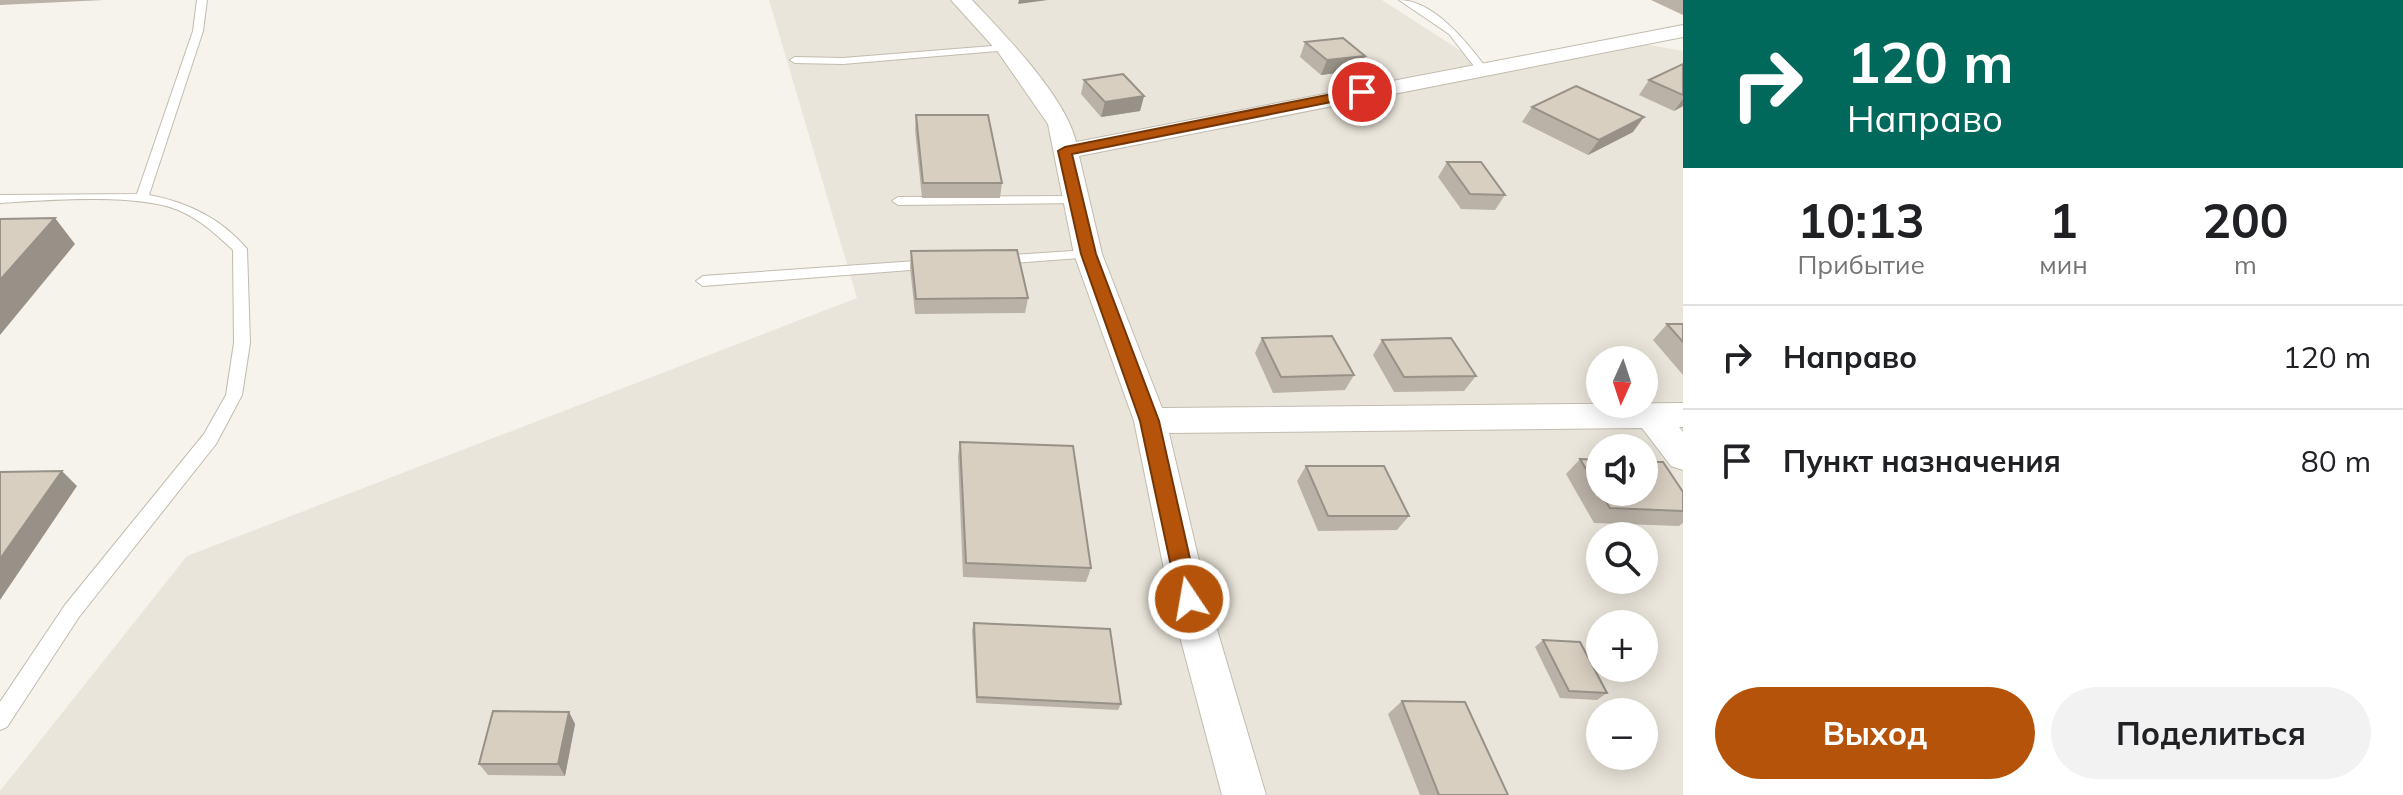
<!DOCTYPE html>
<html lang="ru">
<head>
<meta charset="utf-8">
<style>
	body { margin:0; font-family:Mulish,sans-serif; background:#f2f2f2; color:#202124; height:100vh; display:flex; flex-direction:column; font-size:30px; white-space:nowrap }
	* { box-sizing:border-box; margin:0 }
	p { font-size:26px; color:#757577 }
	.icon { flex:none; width:44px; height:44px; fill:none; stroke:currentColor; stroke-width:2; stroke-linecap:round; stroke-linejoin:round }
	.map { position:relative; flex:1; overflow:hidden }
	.side { display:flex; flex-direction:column; background:#fff; width:720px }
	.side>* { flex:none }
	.hud { background:#00695c; color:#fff; overflow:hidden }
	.needle { width:52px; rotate:183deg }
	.buttons { position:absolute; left:1586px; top:346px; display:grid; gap:16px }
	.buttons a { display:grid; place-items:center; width:72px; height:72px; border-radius:50%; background:#fff; box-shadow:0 4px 20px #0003; font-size:40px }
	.pin { position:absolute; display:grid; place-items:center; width:68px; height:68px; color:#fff; margin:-34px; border:4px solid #fff; border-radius:50%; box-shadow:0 2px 8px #0007 }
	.me { position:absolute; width:88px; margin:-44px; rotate:348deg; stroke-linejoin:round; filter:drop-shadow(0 0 6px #0008) }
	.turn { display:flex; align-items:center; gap:28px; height:168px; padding:0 32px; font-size:36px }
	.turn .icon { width:104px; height:104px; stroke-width:2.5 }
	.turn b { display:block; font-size:56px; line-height:68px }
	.eta { display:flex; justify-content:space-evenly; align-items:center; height:136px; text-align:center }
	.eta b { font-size:48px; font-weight:700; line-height:56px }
	.cta { display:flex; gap:16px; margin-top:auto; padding:16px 32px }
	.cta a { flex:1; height:92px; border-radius:48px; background:#b45309; color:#fff; font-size:32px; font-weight:700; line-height:92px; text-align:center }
	.cta a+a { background:#f2f2f2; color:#202124 }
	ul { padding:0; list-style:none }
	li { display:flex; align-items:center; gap:24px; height:104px; padding:0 32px; border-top:2px solid #e0e0e0 }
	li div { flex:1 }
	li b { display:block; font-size:30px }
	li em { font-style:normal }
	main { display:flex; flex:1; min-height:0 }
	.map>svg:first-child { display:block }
</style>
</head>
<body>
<main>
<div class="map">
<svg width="1683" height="795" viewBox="0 0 1683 795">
	<rect width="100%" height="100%" fill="#f6f3ec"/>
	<path fill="#eae5da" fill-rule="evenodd" d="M769,0H1382L1492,71L1643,44L1683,51V795H0V791L187,556L857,298ZM1600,360H1644V404H1600ZM1600,448H1644V492H1600ZM1600,536H1644V580H1600ZM1600,624H1644V668H1600ZM1600,712H1644V756H1600Z"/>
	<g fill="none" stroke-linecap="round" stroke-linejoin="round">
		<defs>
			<path id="service" d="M197,0H207L203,31L149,195C187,202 222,219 247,249L250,343L242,395L216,444L79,617L7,727L0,730V702L65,605L204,434L226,395L234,343L233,250C217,235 200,219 178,210C137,193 46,200 0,203V195L137,194L193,31Z
				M1399,0C1433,0 1466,41 1485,66V70H1477L1449,34Z
				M1005,45L1009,46V50L843,64L795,63L790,60L795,57L843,58Z
				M1075,196L1081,200L1080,203L898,205L892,201L898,197Z
				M1088,250L1093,251L1095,254L1093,257L998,264L991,260L998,256Z
				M931,260L938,265L936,268L703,286L696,281L703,276Z"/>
			<path id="minor" d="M951,0H972C1004,34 1066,97 1076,142L1683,25V37L1079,156L1102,254L1162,408L1683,403V427H1679L1683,432V470L1671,466L1642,428L1169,433L1208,599L1266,795H1222L1170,599L1134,421L1074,254L1048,124L998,52Z"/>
		</defs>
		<use href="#service" stroke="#c2bbae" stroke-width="2"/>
		<use href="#minor" stroke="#c2bbae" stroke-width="2"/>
		<use href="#service" fill="#fff" fill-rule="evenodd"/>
		<use href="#minor" fill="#fff" fill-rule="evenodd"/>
	</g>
	<path fill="#bab2a6" d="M0,0H104L0,5Z
		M1651,0H1683V15Z
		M1305,42L1365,56L1359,70L1321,75L1300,57Z
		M1683,64V106L1674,111L1639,95L1649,80Z
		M1084,80L1144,96L1140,111L1101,117L1081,94Z
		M1532,107L1633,132L1588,155L1522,122Z
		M916,115L1002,183L1000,198H922L915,130Z
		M1447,162L1505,195L1495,210L1461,209L1438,177Z
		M911,251L1028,298L1025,313L915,314L910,267Z
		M1667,324H1683V375L1653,340Z
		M1262,338L1354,375L1345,390L1273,393L1255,353Z
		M1382,340L1476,376L1464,391L1394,392L1373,355Z
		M960,442L1091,568L1086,582L963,577L958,457Z
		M1580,459L1683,492V523L1679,526L1594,523L1566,474Z
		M1306,466L1409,516L1397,530L1318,531L1297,481Z
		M974,623L1121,704L1118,710L976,703L972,630Z
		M1543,640L1607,693L1597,700L1560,698L1535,647Z
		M1402,701L1508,795H1420L1388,714Z
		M569,712L575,724L565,776L488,775L479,764Z"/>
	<path fill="#979187" d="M1019,0H1048L1018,4Z
		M1365,56L1359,70L1321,75L1327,60Z
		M1144,96L1140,111L1101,117L1105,102Z
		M1683,99V106L1674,111Z
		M1644,117L1633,132L1588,155L1599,140Z
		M55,218L75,244L0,335V280Z
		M62,471L77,486L0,600V559Z
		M569,712L575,724L565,776L558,764Z"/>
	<path fill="#d8cfc1" stroke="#979187" stroke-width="2" d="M1343,38L1365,56L1327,60L1305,42Z
		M1683,64V95L1649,80Z
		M1123,74L1144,96L1105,102L1084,80Z
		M1576,86L1644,117L1599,140L1532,107Z
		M916,115H988L1002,183H923Z
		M1447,162H1481L1505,195L1470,194Z
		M55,218L0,280V219Z
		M1017,250L1028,298L916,299L911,251Z
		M1667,324H1683V342Z
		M1332,336L1354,375L1281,377L1262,338Z
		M1451,338L1476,376L1404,377L1382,340Z
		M960,442L1073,446L1091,568L966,563Z
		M1580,459L1600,460V492Z
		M1644,462H1663L1683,492V511L1610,508L1600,492H1644Z
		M1306,466H1384L1409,516H1328Z
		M62,471L0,559V472Z
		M974,623L1110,629L1121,704L977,697Z
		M1543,640L1580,642L1607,693L1569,691Z
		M1402,701L1465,702L1508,795H1439Z
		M493,711L569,712L558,764H479Z"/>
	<path fill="#b45309" stroke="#753606" stroke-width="2" d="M1362,88L1368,92L1366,95L1072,154L1096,254L1159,421L1199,599L1196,606L1189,609L1181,606L1178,599L1140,421L1081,254L1058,151L1065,147Z"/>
</svg>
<div class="buttons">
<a><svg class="needle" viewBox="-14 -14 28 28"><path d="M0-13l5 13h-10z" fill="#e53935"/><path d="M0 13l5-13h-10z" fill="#757577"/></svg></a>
<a><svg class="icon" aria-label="sound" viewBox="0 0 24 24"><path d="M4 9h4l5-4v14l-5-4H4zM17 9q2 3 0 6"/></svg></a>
<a><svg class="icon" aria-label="search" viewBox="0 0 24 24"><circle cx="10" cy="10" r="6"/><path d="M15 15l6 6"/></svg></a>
<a>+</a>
<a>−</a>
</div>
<div class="pin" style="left:1362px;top:92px;background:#d93025"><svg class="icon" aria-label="arrive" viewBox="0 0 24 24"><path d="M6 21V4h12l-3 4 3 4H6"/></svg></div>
<svg class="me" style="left:1189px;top:599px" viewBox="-20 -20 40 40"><circle r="17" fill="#b45309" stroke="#fff" stroke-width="3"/><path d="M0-11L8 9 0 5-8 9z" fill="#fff"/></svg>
</div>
<section class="side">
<div class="hud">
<div class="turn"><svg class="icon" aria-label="right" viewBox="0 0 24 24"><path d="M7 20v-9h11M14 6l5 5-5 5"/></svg><div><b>120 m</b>Направо</div></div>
</div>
<div class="eta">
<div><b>10:13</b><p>Прибытие</p></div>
<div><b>1</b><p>мин</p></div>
<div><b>200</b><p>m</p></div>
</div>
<ul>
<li><svg class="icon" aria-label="right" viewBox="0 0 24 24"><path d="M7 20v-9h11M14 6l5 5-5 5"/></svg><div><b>Направо</b></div><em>120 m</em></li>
<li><svg class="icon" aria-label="arrive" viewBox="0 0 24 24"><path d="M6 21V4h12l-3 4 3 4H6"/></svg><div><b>Пункт назначения</b></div><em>80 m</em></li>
</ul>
<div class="cta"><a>Выход</a><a>Поделиться</a></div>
</section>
</main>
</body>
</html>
